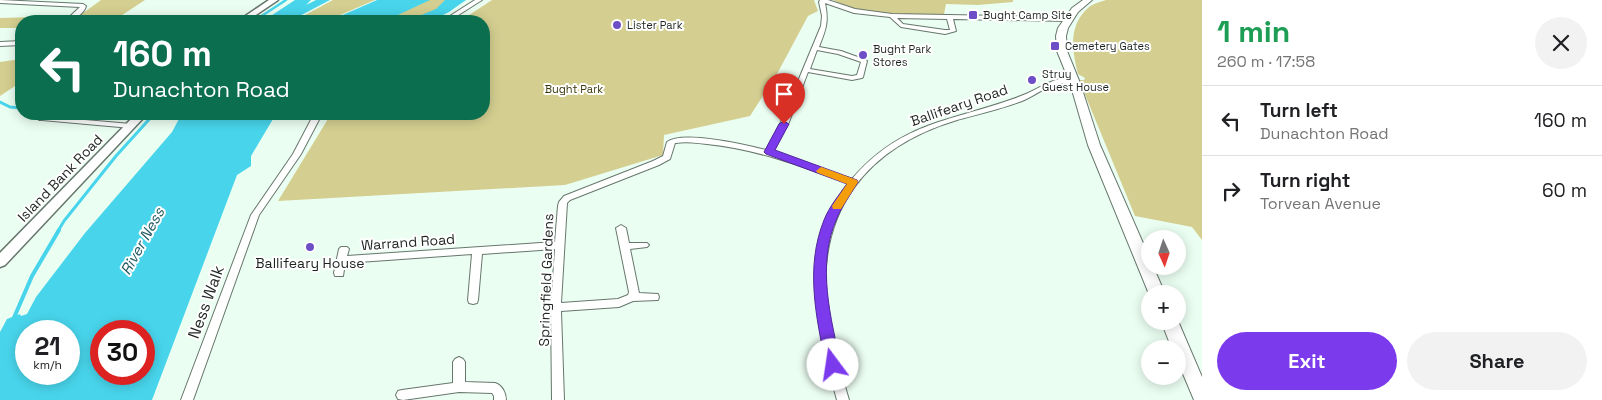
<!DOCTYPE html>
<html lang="en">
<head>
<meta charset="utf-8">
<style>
	body { margin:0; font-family:"Space Grotesk",sans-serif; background:#f2f2f2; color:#202124; height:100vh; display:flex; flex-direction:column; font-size:19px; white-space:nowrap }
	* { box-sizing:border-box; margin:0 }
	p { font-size:16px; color:#757577 }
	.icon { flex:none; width:28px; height:28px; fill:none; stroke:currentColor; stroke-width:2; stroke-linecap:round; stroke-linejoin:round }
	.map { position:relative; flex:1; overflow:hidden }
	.panel { display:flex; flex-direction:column; background:#fff; width:400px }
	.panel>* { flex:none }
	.top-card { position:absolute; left:15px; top:15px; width:475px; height:105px; border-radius:20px; box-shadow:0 2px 12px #0003; background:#0b6e4f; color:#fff; overflow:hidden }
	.needle { width:32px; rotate:177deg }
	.tools { position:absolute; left:1141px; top:230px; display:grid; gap:10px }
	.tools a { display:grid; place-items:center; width:45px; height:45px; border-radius:50%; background:#fff; box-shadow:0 2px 12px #0003; font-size:25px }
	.speed { position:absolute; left:15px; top:320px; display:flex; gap:10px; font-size:25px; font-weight:700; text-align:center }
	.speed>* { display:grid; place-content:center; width:65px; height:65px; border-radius:50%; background:#fff; box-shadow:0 2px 12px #0003; line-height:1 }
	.speed small { font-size:12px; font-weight:400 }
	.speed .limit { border:8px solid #d22; background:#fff; color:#111 }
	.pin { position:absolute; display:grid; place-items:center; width:42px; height:42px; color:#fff; margin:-51px -21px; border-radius:50% 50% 50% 0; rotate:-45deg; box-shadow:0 0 5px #0007 }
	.pin .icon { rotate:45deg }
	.me { position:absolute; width:55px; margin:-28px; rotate:346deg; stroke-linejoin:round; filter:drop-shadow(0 0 4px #0008) }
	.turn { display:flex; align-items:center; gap:18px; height:105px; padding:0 15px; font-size:22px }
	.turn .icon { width:65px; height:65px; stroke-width:2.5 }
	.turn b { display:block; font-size:35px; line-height:42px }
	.round { display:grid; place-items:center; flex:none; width:52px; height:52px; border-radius:26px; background:#f2f2f2 }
	.summary { display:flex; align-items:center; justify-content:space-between; height:85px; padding:0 15px }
	h1 { font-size:30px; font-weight:700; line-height:38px; color:#1e9e55 }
	.primary-button { display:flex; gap:10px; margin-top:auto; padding:10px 15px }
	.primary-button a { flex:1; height:58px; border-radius:30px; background:#7c3aed; color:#fff; font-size:20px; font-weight:700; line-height:58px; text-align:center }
	.primary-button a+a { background:#f2f2f2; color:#202124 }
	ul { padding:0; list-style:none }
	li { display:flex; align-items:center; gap:15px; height:70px; padding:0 15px; border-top:1px solid #e0e0e0 }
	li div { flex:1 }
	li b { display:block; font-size:19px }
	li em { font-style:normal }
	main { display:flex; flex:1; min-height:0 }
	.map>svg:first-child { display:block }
</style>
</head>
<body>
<main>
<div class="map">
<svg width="1202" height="400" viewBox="0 0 1202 400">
	<rect width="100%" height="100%" fill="#ebfef2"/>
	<path fill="#d4cf90" d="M101,0H145L113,21H72Z
		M333,0H375L326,21H294Z
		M423,0H447C434,21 401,21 380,21Z
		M492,0H814L818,11L808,16L777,74L750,116L664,135L663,155L565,185L278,201L331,114H484V21H460Z
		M833,0H1013V2L978,5L946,4L944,14C908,14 866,18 833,0Z
		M1106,0H1202V240L1192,227L1135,216L1079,80H1084L1085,78L1078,74C1072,50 1068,26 1088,8C1092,4 1100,2 1106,0Z
		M33,17L28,21H21V25L17,28H0V18Z
		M21,59V82L0,96V62Z"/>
	<path fill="#48d5ec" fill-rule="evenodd" d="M295,0H311L306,5L316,0H330L290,21H263Z
		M377,0H430L385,21H329Z
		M445,0H466L449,12L431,21H407L436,9Z
		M183,114H276L251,156V166L237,175L152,400H0V332L7,319L20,314L21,316L27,314L36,297L85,233L172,132L180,117H166L167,115ZM26,331H69V374H26ZM101,331H144V374H101Z"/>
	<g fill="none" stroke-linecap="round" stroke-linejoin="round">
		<path stroke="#48d5ec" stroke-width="2.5" d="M254,21L286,0"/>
		<path stroke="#48d5ec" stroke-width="3" d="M0,102L10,107L21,108
			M98,114L170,117
			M58,231L64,221L116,156L154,114"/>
		<path stroke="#48d5ec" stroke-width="4" d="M13,320L32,276L59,230"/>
		<defs>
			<path id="minor" d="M0,0L83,4L86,6C84,14 73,21 65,21L80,7L0,3Z
				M475,0H482L449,21H442Z
				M820,0H828L855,9L892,14L1068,17L1071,19L1068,21L953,19L956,31L945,34L901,27L890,17L854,13L825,3C829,22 826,29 819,47L841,51L866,60L867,61L863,77L862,78L852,80L808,72L789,122L773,152L852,179C899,124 946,122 1010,100C1019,97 1029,93 1038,88C1045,85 1051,81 1059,79C1065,78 1071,80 1077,82L1078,83C1072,87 1064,82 1057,84C1045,87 1034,96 1022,101C1001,109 979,114 957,120C867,147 818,209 826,304C829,337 840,369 849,400H837C816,326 798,250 848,183C802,166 756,149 707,144C697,143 687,141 676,143H675L670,159L659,165L570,200L567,203L561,303L618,299L628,295L629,292L616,228L621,225L626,228L629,243H647L649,245L647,247L630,249L639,293L658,294L659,297L658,300L633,301L619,307L561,311L564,400H552L551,307L555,249L482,254L478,300L477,303L473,304L469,303L468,300L472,254L345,263L343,276H335L334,273L339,249L341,247H347L349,249L347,256L555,242L558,206L559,202L564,196L653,161L663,156L667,142C682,130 747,145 766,150L781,122L821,26L822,16L819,2ZM897,18L947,19L950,30H945L903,24ZM817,50L838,54L861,62L857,75L852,76L810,69Z
				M21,41V45L0,46V42Z
				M314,114H322L301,154L259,215L193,400H181L251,215L293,154Z
				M39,116L131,124L135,126L131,128L42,120H39Z
				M459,357L463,359L465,362V382L495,383C502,385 506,393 506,400H494V396L492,393L459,392L403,400L398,399L396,395L398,391L402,390L453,383V362L455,359Z"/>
			<path id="secondary" d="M269,0H278L247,21H238Z
				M136,114H147L5,265L0,267V253Z"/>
			<path id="trunk" d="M1083,0H1092L1078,12L1068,28L1066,36L1067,51L1080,83L1100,145L1150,259V266H1153L1165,294H1150V296L1149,294L1088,145L1070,83L1057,51L1056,36L1058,28L1072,8Z
				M1161,321H1178L1202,377V400H1194L1178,362V349H1172Z"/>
		</defs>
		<use href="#minor" stroke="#67776d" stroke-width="2"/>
		<use href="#secondary" stroke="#67776d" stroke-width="3"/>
		<use href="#trunk" stroke="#67776d" stroke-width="2"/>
		<use href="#minor" fill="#fff" fill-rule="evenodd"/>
		<use href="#secondary" fill="#fff" fill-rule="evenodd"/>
		<use href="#trunk" fill="#fff" fill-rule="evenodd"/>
	</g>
	<path fill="#7c3aed" stroke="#51269a" d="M784,121L789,124L775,150L857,180L858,182C851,194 842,206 837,218C816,264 831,319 841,365L839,370L833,371L828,370L826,365C816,317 805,267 824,220C829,207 839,195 847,184L766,154L764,152L779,124Z"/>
	<path fill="#f59e0b" d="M821,167L857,180L858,182L841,209H833L832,206L847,184L818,173L816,171Z"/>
	<g fill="#6d4ec7" stroke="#fff" stroke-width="2">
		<rect x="968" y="10" width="10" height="10" rx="2.5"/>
		<circle cx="617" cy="25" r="5"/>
		<rect x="1050" y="41" width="10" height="10" rx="2.5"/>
		<circle cx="863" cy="55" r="5"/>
		<circle cx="1032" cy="80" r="5"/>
		<circle cx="310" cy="247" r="5"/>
	</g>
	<g text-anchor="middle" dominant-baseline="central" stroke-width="4" stroke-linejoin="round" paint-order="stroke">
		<g font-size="11" fill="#1e2521" stroke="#fff" text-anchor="start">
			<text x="983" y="15">Bught Camp Site</text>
			<text x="627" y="25">Lister Park</text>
			<text x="1065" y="46">Cemetery Gates</text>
			<text x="873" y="49">Bught Park<tspan x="873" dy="13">Stores</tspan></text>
			<text x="1042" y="74">Struy<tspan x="1042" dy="13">Guest House</tspan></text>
		</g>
		<g font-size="11" fill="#3b370c" stroke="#fff">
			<text x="574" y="89">Bught Park</text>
		</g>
		<g font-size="14" fill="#1e2521" stroke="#fff">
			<text transform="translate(959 105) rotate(-19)">Ballifeary Road</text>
			<text transform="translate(60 178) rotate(-46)">Island Bank Road</text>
			<text transform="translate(408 242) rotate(-4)">Warrand Road</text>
			<text transform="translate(546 280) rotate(-88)">Springfield Gardens</text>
		</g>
		<g font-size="14" fill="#1e2521" stroke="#fff">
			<text x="310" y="263">Ballifeary House</text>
		</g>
		<g font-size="15" font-style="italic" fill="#215a64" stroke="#fff">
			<text transform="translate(142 241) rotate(-61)">River Ness</text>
		</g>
		<g font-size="16" fill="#1e2521" stroke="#fff">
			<text transform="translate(206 302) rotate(-70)">Ness Walk</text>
		</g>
	</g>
</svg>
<div class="tools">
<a><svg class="needle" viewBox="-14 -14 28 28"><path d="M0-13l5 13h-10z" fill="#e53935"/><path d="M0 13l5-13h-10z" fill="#757577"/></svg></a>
<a>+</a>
<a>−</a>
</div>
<div class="speed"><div>21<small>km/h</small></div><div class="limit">30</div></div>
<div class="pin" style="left:784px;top:124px;background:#d93025"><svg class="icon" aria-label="arrive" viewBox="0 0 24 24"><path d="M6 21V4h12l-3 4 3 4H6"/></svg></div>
<svg class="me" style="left:833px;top:365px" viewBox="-20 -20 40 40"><circle r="19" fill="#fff"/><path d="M0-13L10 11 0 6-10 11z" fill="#7c3aed"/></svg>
<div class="top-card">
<div class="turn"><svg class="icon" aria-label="left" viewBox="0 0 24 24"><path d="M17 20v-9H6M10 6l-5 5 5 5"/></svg><div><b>160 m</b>Dunachton Road</div></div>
</div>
</div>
<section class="panel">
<div class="summary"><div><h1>1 min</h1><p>260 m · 17:58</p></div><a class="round"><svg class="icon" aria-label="close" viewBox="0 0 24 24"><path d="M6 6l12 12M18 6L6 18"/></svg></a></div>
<ul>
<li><svg class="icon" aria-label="left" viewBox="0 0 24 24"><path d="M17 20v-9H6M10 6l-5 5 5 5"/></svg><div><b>Turn left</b><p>Dunachton Road</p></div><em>160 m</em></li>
<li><svg class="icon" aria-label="right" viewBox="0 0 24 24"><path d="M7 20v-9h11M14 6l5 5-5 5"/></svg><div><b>Turn right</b><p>Torvean Avenue</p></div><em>60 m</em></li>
</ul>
<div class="primary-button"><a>Exit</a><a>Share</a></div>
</section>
</main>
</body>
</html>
